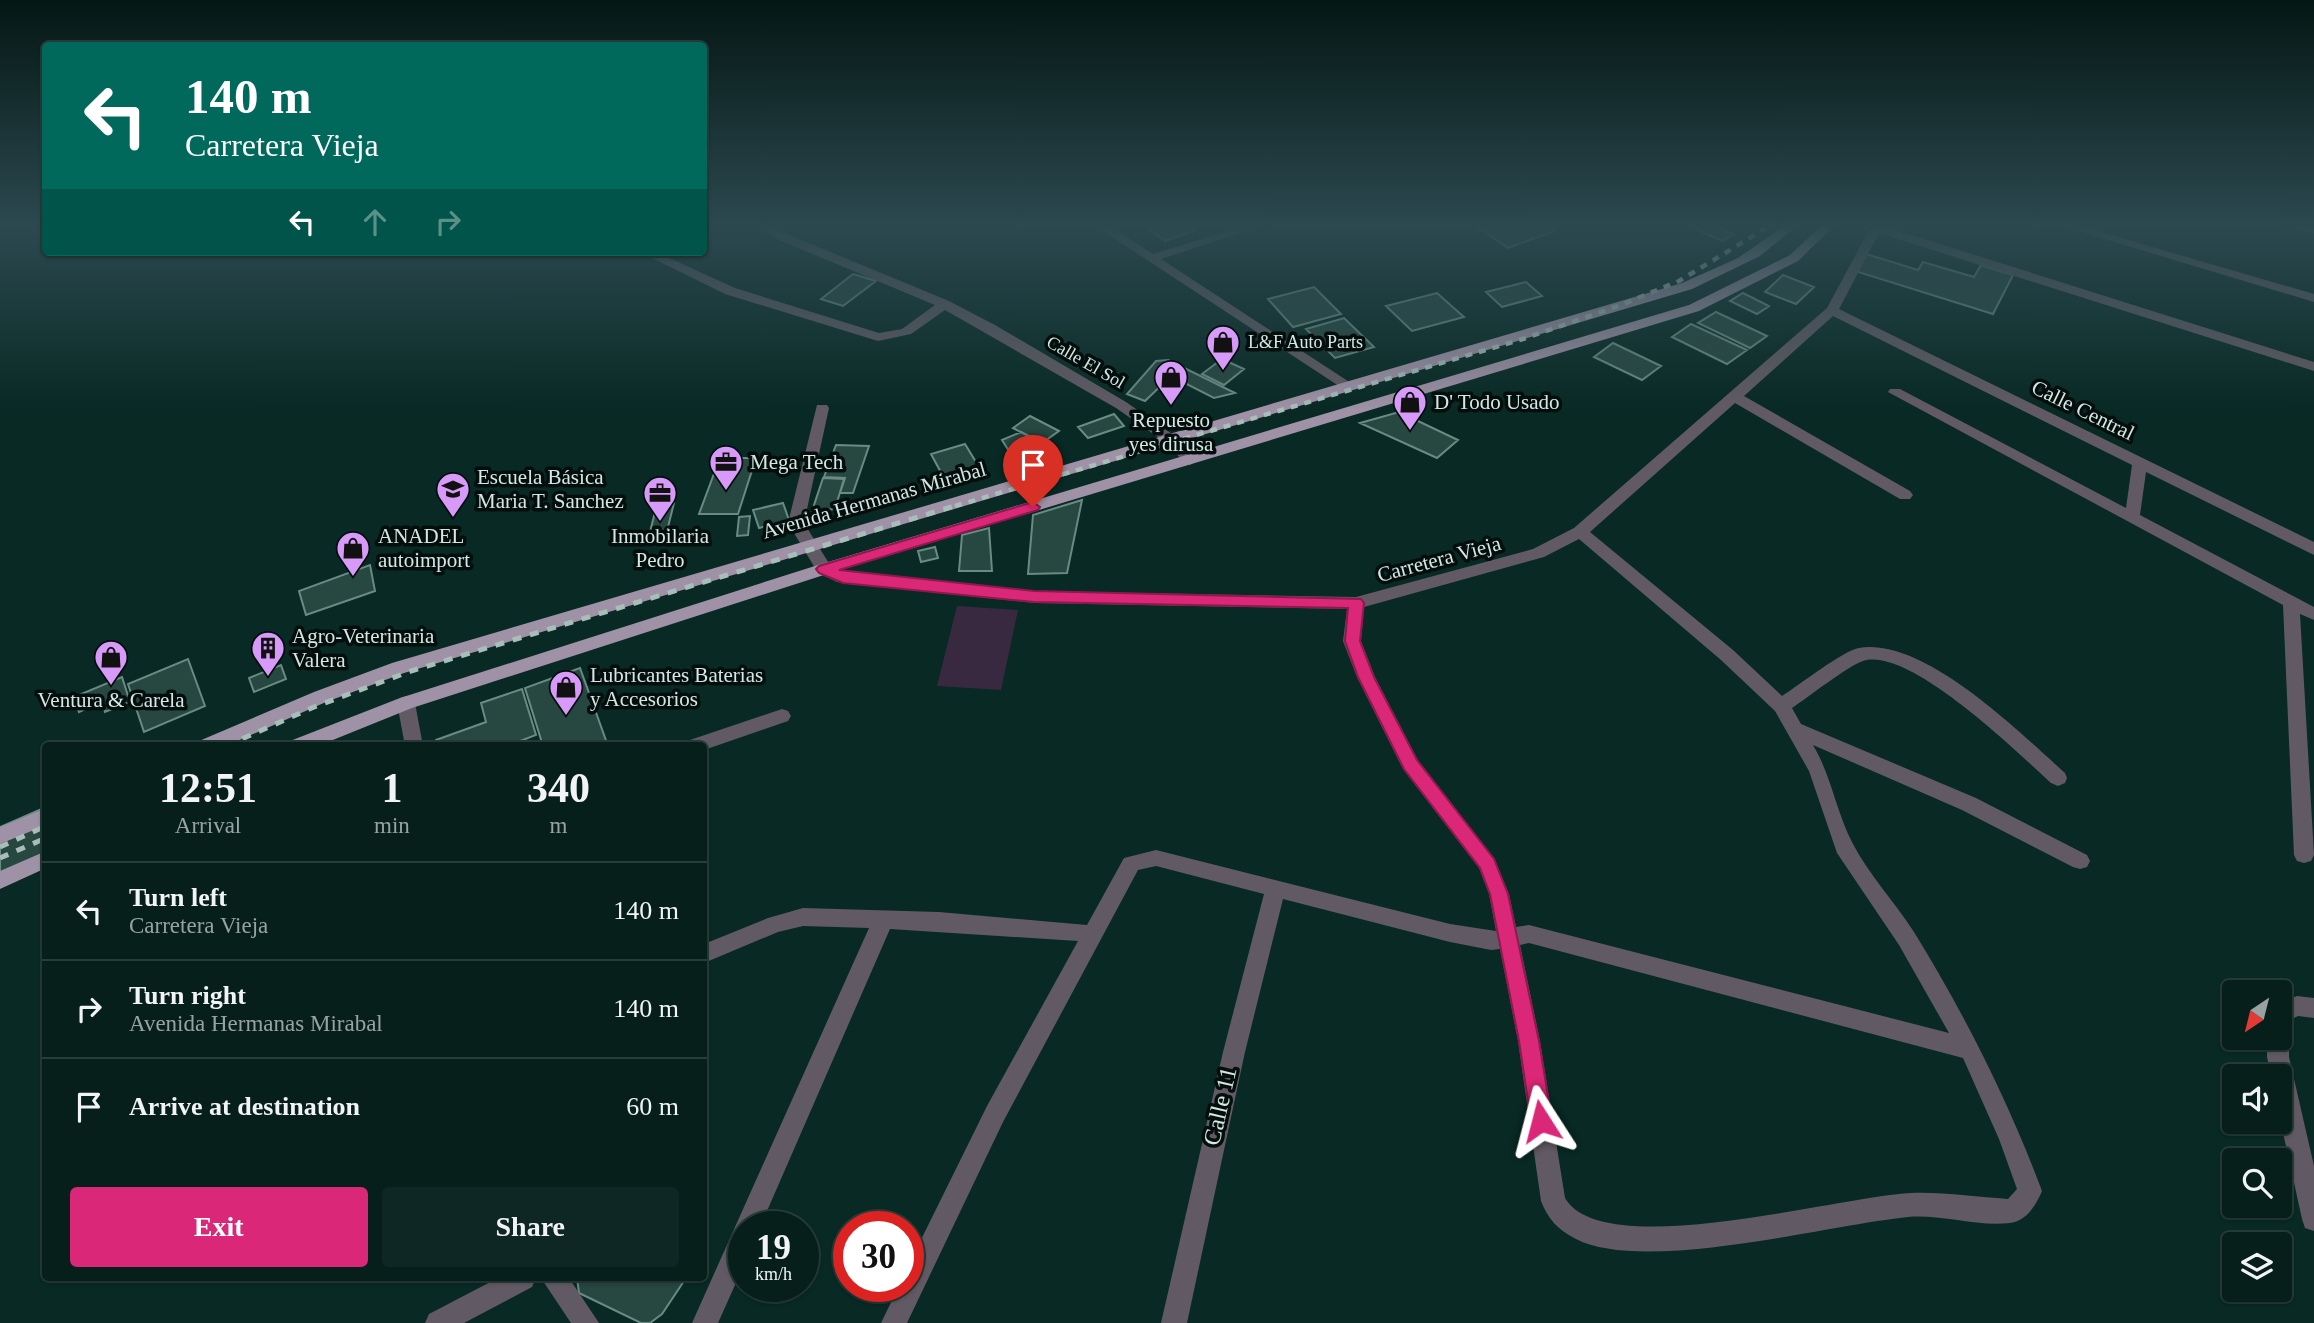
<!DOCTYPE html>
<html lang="en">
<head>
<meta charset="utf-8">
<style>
	body { margin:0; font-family:Georgia,serif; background:#0f2724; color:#f1f3f6; height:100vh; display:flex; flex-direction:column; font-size:26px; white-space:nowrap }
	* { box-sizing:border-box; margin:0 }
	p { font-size:23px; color:#98a2a3 }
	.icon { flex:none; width:38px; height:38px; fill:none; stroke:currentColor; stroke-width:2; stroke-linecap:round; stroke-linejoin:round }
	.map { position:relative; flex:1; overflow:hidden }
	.side { position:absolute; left:42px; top:742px; width:665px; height:539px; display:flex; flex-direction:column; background:#061f1b; border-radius:7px; box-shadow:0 2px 5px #0004,0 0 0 2px #273d3a }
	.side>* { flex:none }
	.banner { position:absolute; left:42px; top:42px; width:665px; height:214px; border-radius:7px; box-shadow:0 2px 5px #0004,0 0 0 2px #273d3a; background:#00695c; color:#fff; overflow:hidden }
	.needle { width:46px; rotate:215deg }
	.tools { position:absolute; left:2222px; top:980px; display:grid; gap:14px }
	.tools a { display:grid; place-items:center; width:70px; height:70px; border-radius:7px; background:#061f1b; box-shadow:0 2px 5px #0004,0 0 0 2px #273d3a; font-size:35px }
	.speed { position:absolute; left:728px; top:1211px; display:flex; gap:14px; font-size:35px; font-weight:700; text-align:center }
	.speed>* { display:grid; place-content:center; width:91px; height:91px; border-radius:50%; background:#061f1b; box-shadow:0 2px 5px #0004,0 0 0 2px #273d3a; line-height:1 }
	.speed small { font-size:18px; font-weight:400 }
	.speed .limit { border:10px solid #d22; background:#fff; color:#111 }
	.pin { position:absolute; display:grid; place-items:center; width:60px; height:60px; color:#fff; margin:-72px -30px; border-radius:50% 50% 50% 0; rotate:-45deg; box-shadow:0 0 7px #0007 }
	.pin .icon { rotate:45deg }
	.me { position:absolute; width:77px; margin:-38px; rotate:351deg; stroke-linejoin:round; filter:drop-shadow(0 0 5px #0008) }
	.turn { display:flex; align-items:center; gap:24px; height:147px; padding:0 28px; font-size:32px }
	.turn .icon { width:91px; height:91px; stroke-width:2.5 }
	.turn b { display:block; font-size:49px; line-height:60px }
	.lanes { display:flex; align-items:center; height:66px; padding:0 28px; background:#0003; justify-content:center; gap:35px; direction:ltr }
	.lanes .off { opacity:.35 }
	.eta { display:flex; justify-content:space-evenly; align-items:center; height:119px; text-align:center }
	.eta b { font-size:42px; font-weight:800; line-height:49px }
	.action { display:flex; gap:14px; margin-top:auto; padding:14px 28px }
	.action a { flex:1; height:80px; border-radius:7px; background:#db2777; color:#fff; font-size:28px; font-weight:800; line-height:80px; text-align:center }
	.action a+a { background:#0f2724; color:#f1f3f6 }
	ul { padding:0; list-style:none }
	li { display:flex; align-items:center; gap:21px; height:98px; padding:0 28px; border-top:2px solid #273d3a }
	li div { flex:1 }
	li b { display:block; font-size:26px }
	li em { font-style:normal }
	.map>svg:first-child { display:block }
</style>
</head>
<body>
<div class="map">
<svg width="2314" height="1323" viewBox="0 0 2314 1323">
	<rect width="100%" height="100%" fill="#082924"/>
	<path fill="#382940" d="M957,606L1018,610L1001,690L937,686Z"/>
	<path fill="#274741" stroke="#698b83" stroke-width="2" d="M1144,225H1190L1196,230L1165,241Z
		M1474,225H1544L1555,231L1508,248Z
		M1688,225H1713L1734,235L1722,241Z
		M1866,254L1918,270L1923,262L1974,277L1981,265L2013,275L1993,314L1855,271Z
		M853,274L876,281L843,306L821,299Z
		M1783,275L1814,287L1796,304L1765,292Z
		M1526,282L1542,296L1502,307L1486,292Z
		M1314,287L1341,314L1293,327L1268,299Z
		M1437,293L1464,317L1412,331L1386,306Z
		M1743,293L1769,306L1757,314L1730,301Z
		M1716,312L1767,336L1750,348L1698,323Z
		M1344,318L1374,347L1335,358L1306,329Z
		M1691,324L1747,350L1727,364L1672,337Z
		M1613,343L1661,366L1642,380L1594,357Z
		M1222,359L1244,369L1224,385L1202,374Z
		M1168,360L1235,393L1214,398L1171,376L1145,401L1127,394L1156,361Z
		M1399,412L1458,440L1437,458L1360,423Z
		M1114,414L1124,426L1088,438L1078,427Z
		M1030,416L1059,431L1042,443L1013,428Z
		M1021,432L1035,439L1037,452L1014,459L1002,440Z
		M965,444L979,467L944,478L931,454Z
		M836,445L869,446L853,493H840L845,478L824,477Z
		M734,458H756L738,514H699L715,471H730Z
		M823,478L844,479L835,509L812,511Z
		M1082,500L1067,573L1028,574L1033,515Z
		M674,503L664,543L647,544L657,504Z
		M783,503L789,520L759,528L753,510Z
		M750,516L748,535L737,536L739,517Z
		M989,528L992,571H959L962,535Z
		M935,547L938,558L921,562L918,551Z
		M370,565L375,591L306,615L299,591Z
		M188,659L205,706L144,732L128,684Z
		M281,665L286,679L254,692L249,678Z
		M580,668L608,746H543L525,688Z
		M122,677L130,702L105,712L102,701L79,712L74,697Z
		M522,689L536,735L507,746H437L436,740L486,722L481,703Z
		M46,807V855L0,876V827Z
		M577,1278H686L662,1314L650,1323H641L579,1293Z"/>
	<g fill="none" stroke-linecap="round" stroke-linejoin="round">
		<path fill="#615a64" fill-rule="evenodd" d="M757,225H771L787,234L949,301L995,325L1126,402L1175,436L1198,460L1190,465L1185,463L1165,442L1116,408L945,310L911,334L878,341L725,294L640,252H656L735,288L879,333L902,329L935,305L779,240Z
			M1094,225H1108L1153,254L1247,225H1265L1161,259L1357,387L1350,391L1345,390Z
			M1860,225H1880L2314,362V371L1879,233L1839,309L2314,542V555L2146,472L2140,515L2314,607V620L2300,614L2314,855L2311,861L2304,863L2297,861L2294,855L2283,605L1888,392L1890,389H1900L2126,508L2132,465L1833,316L1744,396L1910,491L1913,495L1910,499H1900L1735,403L1590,532L1733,650L1782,696C1798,686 1844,650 1859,648C1924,637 2019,732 2065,773L2067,778L2065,783L2058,786L2051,783C2018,753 1909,646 1863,661C1848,666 1807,698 1792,708L1801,724L1976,798L2087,855L2090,861L2087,867L2080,869L2073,867L1962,810L1813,745C1832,777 1836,812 1853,844C1869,875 1895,902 1914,932C1965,1015 2008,1100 2042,1191C2036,1205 2027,1221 2010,1223C1976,1227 1942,1214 1908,1217C1828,1225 1644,1274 1576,1239C1558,1230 1548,1219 1541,1201L1518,1041L1500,949L1491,950L1450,942L1283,899L1245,1052L1187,1323H1161L1223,1052L1264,894L1156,866L1138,870L1003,1122L907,1323H881L899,1286H908V1266L987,1106L1078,941L890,929L760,1227H744V1265L718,1323H692L869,928L803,926L778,932L704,963V944L768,918L803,908L939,912L1087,925L1124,858L1156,850L1450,924L1496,931L1489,894L1479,868L1403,769L1357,677L1343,641L1347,609L1034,603L837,582L818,573L788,523L817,405H827L829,408L804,523L830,565L846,573L1034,591L1356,597L1533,549L1574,528L1827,308L1869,230ZM1579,539L1721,660L1775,711L1809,771L1837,853L1899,945L1949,1033L1529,925L1516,927L1509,894L1494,858L1417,759L1375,677L1361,641L1364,607L1544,557ZM1529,943L1963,1058L1999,1139L2017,1189L2008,1199C1977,1197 1944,1192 1912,1193C1844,1195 1603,1264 1565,1198L1540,1041L1520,945Z
			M2058,225H2077L2314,294V302Z
			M2292,225L2314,226V234L2294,228Z
			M406,696L412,698L415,703L423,746H405L397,703L400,698Z
			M782,709L788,711L791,716L788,721L704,750V746H685L687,741Z
			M2297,996L2314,998V1018L2298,1016L2292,1019L2288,1028L2284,1030L2289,1038V1057L2314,1166V1231L2305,1228L2302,1219L2280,1119V1076H2271L2267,1057V1038H2280V1003Z
			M498,1278H536L532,1287L464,1323H425L429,1314Z
			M541,1278H569L599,1323H571Z"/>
		<path fill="#9f91a6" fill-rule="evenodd" d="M1785,225H1798L1760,256L1692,289L404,673L326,702L226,746H197L199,741L314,692L392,663L1682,283L1738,258Z
			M1822,225H1835L1798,261L1699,311L830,573L412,708L318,746H288L290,741L400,698L818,565L1689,305L1790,255Z
			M46,808V825L0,844V827Z
			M46,851V868L0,889V871Z"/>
		<path stroke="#a9bdb9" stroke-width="4.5" stroke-dasharray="7 7" stroke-linecap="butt" d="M955,506L1523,339L1621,305L1679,281L1771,225"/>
		<path stroke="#a9bdb9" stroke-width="5" stroke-dasharray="9 9" stroke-linecap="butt" d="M226,746L314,707L411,671L961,504
			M0,847L46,826
			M0,858L46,838"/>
	</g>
	<linearGradient id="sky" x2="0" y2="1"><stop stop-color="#041714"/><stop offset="0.55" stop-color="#2c4950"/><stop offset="1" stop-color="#2c4950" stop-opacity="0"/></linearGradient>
	<rect width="2314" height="410" fill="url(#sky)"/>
	<path fill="#db2777" stroke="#8e194d" stroke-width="2" d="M1033,502L1040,507L1038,510L839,570L1034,591L1361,599L1364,603L1360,641L1374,677L1417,760L1494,859L1508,894L1539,1041L1552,1121L1549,1128L1541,1131L1534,1128L1531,1121L1519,1041L1490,894L1480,868L1404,769L1358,677L1345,641L1348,608L1034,602L843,583L819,573L816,569L819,566Z"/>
	<defs>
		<symbol id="shop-pin" viewBox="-11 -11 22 30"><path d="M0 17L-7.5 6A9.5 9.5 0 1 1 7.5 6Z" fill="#d89af8" stroke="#040f0d"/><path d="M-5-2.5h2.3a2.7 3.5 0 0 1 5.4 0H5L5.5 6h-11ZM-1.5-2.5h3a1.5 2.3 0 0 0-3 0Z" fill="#111"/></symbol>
		<symbol id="office-pin" viewBox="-11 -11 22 30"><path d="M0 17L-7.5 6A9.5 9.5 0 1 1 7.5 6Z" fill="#d89af8" stroke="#040f0d"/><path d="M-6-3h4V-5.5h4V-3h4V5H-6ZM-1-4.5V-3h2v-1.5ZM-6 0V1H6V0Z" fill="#111"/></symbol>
		<symbol id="school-pin" viewBox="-11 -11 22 30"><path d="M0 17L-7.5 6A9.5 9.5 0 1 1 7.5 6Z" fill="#d89af8" stroke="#040f0d"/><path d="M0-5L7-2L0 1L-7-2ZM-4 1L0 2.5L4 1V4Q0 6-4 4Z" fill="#111"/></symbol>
		<symbol id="building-pin" viewBox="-11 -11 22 30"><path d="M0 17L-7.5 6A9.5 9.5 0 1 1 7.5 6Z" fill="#d89af8" stroke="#040f0d"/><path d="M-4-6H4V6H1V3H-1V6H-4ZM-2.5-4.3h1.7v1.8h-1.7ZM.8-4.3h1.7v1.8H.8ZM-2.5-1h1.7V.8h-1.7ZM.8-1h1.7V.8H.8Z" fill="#111"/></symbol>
	</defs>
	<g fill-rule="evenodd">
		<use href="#shop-pin" x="1204" y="323" width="38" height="52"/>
		<use href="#shop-pin" x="1152" y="358" width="38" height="52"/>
		<use href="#shop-pin" x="1391" y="383" width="38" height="52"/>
		<use href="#office-pin" x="707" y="443" width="38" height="52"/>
		<use href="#school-pin" x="434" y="470" width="38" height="52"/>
		<use href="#office-pin" x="641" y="474" width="38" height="52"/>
		<use href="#shop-pin" x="334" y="529" width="38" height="52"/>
		<use href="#building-pin" x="249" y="629" width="38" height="52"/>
		<use href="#shop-pin" x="92" y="638" width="38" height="52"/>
		<use href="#shop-pin" x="547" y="668" width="38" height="52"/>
	</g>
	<g text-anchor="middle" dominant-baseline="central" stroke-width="7" stroke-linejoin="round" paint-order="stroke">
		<g font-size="18" fill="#d6e7e3" stroke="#040f0d" text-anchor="start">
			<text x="1248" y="342">L&amp;F Auto Parts</text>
		</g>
		<g font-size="18" fill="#d6e7e3" stroke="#040f0d">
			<text transform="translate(1086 362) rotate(30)">Calle El Sol</text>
		</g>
		<g font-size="21" fill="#d6e7e3" stroke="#040f0d" text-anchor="start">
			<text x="1434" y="402">D' Todo Usado</text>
			<text x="1171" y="420" text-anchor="middle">Repuesto<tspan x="1171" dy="24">yes dirusa</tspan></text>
			<text x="750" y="462">Mega Tech</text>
			<text x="477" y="477">Escuela Básica<tspan x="477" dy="24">Maria T. Sanchez</tspan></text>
			<text x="378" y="536">ANADEL<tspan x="378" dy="24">autoimport</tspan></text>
			<text x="660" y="536" text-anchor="middle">Inmobilaria<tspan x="660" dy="24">Pedro</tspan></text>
			<text x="292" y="636">Agro-Veterinaria<tspan x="292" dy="24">Valera</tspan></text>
			<text x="590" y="675">Lubricantes Baterias<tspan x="590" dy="24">y Accesorios</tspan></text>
			<text x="111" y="700" text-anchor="middle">Ventura &amp; Carela</text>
		</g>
		<g font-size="21" fill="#d6e7e3" stroke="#040f0d">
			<text transform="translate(2083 410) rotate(26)">Calle Central</text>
			<text transform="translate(874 500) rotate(-16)">Avenida Hermanas Mirabal</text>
			<text transform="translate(1439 559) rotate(-15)">Carretera Vieja</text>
		</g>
		<g font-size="24" fill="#d6e7e3" stroke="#040f0d">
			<text transform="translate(1220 1106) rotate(-77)">Calle 11</text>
		</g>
	</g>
</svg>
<div class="tools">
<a><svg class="needle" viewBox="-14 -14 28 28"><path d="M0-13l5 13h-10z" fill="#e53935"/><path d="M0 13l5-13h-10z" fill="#98a2a3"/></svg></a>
<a><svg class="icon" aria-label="sound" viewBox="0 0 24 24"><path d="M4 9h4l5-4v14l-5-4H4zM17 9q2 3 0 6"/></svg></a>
<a><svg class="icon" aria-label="search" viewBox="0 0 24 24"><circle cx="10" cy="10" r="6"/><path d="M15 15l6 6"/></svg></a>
<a><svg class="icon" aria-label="layers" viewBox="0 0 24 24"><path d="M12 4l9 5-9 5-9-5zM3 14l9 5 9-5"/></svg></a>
</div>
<div class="speed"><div>19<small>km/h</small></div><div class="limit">30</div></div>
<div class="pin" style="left:1033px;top:507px;background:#d93025"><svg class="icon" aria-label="arrive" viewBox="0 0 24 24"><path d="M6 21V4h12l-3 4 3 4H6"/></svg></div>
<svg class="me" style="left:1541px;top:1121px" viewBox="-20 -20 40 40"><path d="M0-17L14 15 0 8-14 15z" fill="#db2777" stroke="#fff" stroke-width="4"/></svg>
<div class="banner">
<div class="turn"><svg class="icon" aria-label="left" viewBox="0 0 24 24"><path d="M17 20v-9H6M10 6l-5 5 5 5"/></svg><div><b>140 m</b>Carretera Vieja</div></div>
<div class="lanes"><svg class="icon" aria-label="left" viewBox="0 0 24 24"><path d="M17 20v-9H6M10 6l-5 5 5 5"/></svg><svg class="icon off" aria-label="ahead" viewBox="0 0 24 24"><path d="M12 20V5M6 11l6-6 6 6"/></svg><svg class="icon off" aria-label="right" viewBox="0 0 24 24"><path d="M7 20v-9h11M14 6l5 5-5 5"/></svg></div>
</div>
<section class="side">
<div class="eta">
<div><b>12:51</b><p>Arrival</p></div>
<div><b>1</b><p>min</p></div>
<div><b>340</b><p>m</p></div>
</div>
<ul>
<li><svg class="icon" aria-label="left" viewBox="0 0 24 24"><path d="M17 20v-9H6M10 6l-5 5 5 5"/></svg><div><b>Turn left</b><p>Carretera Vieja</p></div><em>140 m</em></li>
<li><svg class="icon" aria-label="right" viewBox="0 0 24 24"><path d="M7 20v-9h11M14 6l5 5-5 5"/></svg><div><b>Turn right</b><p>Avenida Hermanas Mirabal</p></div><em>140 m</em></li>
<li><svg class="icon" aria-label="arrive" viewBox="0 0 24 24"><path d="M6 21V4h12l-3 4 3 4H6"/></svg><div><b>Arrive at destination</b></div><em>60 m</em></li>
</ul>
<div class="action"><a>Exit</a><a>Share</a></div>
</section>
</div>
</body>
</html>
